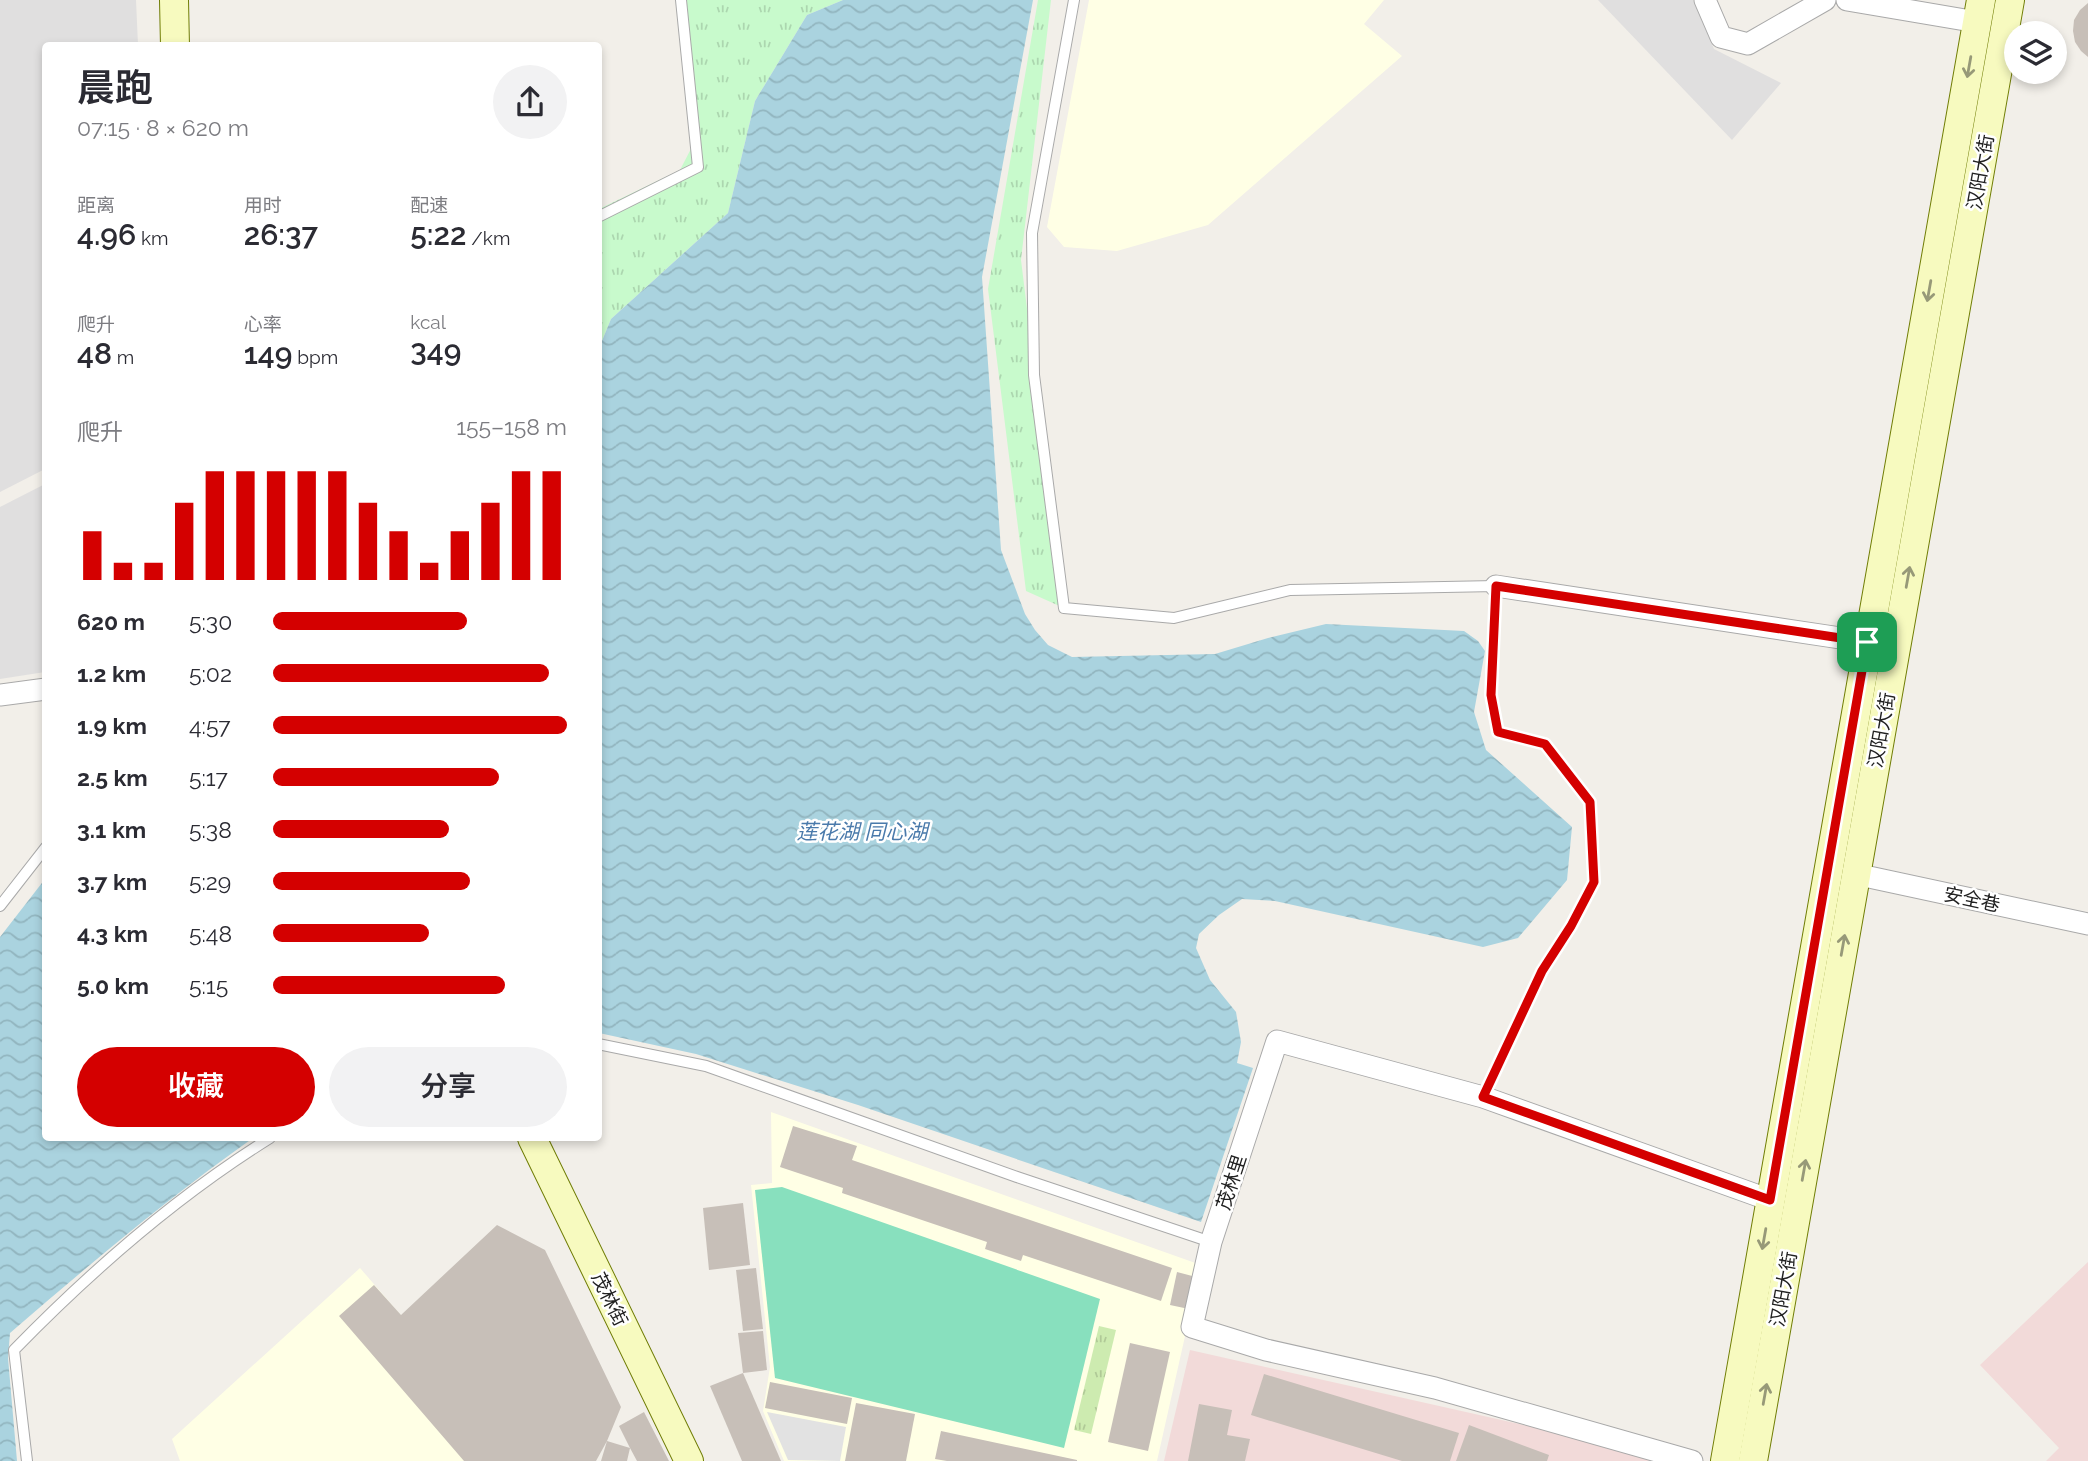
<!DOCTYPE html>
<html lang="zh">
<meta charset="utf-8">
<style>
body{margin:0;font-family:Raleway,"Noto Sans SC",sans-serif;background:#f2f2f3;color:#2b2b33;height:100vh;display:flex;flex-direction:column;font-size:26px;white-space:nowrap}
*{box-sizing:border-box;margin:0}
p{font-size:23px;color:#7c7c81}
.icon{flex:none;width:38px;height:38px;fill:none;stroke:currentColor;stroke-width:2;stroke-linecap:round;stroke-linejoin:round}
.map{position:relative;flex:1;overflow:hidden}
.side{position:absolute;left:42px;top:42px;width:560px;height:1099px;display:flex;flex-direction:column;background:#fff;border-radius:7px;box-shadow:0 4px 10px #0003}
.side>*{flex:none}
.controls{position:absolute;left:2004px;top:21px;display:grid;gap:14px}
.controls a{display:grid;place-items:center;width:63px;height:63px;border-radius:50%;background:#fff;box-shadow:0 4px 10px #0003;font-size:35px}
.pin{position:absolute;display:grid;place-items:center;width:60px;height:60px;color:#fff;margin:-30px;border-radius:14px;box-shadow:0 4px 10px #0006}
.round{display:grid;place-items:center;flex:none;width:74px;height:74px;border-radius:37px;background:#f2f2f3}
.summary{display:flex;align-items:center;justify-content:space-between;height:119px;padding:0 35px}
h1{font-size:38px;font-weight:600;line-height:52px}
.figures{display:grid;grid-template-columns:repeat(3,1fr);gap:10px;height:119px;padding:7px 35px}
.figures div{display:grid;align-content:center}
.figures b{font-size:30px;font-weight:600}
.figures small{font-size:19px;font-weight:400}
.figures p{font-size:19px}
.chart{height:196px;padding:14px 35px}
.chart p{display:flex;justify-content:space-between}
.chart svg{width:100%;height:126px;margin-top:7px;stroke:#d40000;stroke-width:6}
.primary-button{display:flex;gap:14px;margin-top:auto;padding:14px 35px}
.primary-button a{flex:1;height:80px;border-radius:42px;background:#d40000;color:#fff;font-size:28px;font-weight:600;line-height:80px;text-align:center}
.primary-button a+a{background:#f2f2f3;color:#2b2b33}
ul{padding:0 35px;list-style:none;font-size:23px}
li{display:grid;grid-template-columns:112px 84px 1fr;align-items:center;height:52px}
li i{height:18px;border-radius:9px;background:#d40000}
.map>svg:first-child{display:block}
.residential{fill:#e0dfdf}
.commercial{fill:#f2dad9}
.education{fill:#ffffe5}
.grass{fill:url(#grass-tufts)}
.park{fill:url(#park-tufts)}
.pitch{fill:#88e0be}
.parking{fill:#e2e2e2}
.water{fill:url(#water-waves)}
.building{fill:#c7bfb8}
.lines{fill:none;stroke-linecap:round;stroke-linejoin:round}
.lane-casing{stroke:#a9a9a9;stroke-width:12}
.street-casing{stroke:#a9a9a9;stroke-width:23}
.secondary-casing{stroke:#707d05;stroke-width:30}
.lane{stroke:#fff;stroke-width:10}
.street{stroke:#fff;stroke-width:21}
.secondary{stroke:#f7fabf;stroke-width:28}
.oneway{stroke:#979978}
.route-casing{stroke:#fff;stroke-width:14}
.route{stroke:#d40000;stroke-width:9}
.labels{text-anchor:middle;stroke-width:5;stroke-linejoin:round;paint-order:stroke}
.street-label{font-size:19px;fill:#222;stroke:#fff}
.water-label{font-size:21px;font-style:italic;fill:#4a7aab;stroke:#fff}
</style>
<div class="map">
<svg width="2088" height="1461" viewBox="0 0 2088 1461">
<defs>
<pattern id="grass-tufts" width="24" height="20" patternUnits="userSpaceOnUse" patternTransform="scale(1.75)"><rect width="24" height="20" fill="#cdebb0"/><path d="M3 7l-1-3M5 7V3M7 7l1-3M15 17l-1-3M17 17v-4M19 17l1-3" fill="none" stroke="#b0c997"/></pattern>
<pattern id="park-tufts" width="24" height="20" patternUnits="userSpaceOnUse" patternTransform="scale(1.75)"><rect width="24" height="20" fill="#c8facc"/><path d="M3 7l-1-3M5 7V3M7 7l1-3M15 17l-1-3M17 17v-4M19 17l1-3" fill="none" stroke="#acd6af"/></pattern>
<pattern id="water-waves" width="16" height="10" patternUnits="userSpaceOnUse" patternTransform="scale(1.75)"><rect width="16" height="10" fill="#aad3df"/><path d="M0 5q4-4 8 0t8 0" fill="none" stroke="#92b5bf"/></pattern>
</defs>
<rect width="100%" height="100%" fill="#f2efe9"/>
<g class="residential">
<path d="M0 0H136L138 45 46 46 45 469 0 492Z"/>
<path d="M1598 0H1693L1714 49 1781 83 1732 140Z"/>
<path d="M45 484V672L0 679V507Z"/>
</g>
<g class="commercial">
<path d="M2088 1262V1461H2046L2059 1448 1980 1365Z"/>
<path d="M1190 1350 1684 1461H1164Z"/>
</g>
<g class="education">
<path d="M1089 0H1384L1364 24 1402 56 1208 225 1117 251 1064 247 1047 227Z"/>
<path d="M771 1112 1201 1265 1157 1461H784L763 1411 770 1367 751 1185 772 1183Z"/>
<path d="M360 1268 527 1461H180L172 1439Z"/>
</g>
<path class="grass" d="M1099 1326 1116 1330 1091 1434 1074 1430Z"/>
<g class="park">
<path d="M678 0H843L807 15 755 101 728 213 611 319 599 348V209L680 170 695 141Z"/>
<path d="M1038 0H1051L1021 260 1064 608 1026 591 988 289Z"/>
</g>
<path class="pitch" d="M782 1187 1100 1299 1064 1448 775 1378 755 1190Z"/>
<path class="parking" d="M767 1412 846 1427 840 1461 788 1460Z"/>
<g class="water">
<path d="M843 0H1033L982 277 1001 550 1025 614 1035 630 1048 645 1072 657 1215 654 1268 638 1326 624 1464 631 1478 641 1485 651 1474 712 1486 750 1572 827 1567 880 1518 938 1483 947 1275 901 1242 899 1219 915 1199 934 1196 948 1210 980 1236 1012 1241 1042 1237 1063 1253 1068 1201 1222 858 1105 696 1054 599 1033V348L611 319 728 213 755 101 807 15Z"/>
<path d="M45 879 46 1138H253C168 1198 89 1265 10 1333L8 1358 17 1461H0V937Z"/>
</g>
<g class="building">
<path d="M2088 3V57L2081 51 2075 42 2073 31 2074 20 2080 10Z"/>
<path d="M793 1126 857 1146 852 1160 1172 1268 1161 1301 1023 1255 1021 1261 985 1249 987 1242 842 1193 843 1188 780 1167Z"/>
<path d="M743 1203 750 1265 709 1270 703 1208Z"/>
<path d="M497 1225 545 1250 621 1407 607 1441 630 1448 619 1426 644 1412 669 1461H637L630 1448 627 1461H601L607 1441 596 1461H464L339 1316 374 1285 401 1315Z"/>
<path d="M756 1268 763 1329 743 1331 736 1270Z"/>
<path d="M1177 1272 1196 1277 1189 1309 1170 1305Z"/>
<path d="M763 1331 767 1370 743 1373 738 1333Z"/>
<path d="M1130 1343 1170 1352 1148 1451 1108 1442Z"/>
<path d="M743 1373 781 1461H742L710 1386Z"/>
<path d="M1264 1374 1459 1433 1450 1461H1402L1251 1415Z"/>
<path d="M770 1382 852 1398 847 1424 765 1408Z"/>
<path d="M856 1403 915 1414 906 1461H845Z"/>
<path d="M1199 1404 1232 1410 1227 1435 1250 1439 1245 1461H1188Z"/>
<path d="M1469 1425 1549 1455 1547 1461H1456Z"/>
<path d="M941 1431 1077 1460V1461H947L935 1459Z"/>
</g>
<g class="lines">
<defs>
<g id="lane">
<path d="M1074 0 1032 233 1034 375 1064 608 1174 618 1290 590 1496 586 1491 695 1498 732 1545 744 1590 802 1594 882 1571 926 1542 970 1483 1097"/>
<path d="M598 217 698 167 681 0"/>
<path d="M0 906 46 847"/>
<path d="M598 1044 706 1066 1017 1177 1211 1242"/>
<path d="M27 1461 14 1350C91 1271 177 1196 270 1138"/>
</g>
<g id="street">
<path d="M1705 0 1721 37 1748 44 1825 0"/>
<path d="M1847 0 1977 22"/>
<path d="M1496 586 1867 642"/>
<path d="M0 695 46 689"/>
<path d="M1855 874 2088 924"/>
<path d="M1692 1461 1435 1388 1266 1350 1192 1327 1211 1242 1277 1041 1483 1097 1770 1200"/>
</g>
<g id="secondary">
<path d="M174 0 175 46"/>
<path d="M532 1138 689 1461"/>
<path d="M1725 1461 1981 0"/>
<path d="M1753 1461 2010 0"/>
</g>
</defs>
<use href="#lane" class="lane-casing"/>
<use href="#street" class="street-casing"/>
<use href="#secondary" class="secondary-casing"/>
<use href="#lane" class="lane"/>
<use href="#street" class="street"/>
<use href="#secondary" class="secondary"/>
</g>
<defs><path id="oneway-shaft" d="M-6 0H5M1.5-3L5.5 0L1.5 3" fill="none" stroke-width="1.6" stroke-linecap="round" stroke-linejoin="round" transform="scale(1.75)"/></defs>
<g class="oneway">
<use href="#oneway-shaft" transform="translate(1969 67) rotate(100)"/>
<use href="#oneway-shaft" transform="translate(1929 291) rotate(100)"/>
<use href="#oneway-shaft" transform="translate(1908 577) rotate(-80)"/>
<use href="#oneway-shaft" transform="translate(1843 945) rotate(-80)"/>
<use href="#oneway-shaft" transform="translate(1804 1170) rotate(-80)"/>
<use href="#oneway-shaft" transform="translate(1764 1239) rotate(100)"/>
<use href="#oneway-shaft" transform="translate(1765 1394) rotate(-80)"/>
</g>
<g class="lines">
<defs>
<path id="route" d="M1496 586 1867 642 1770 1200 1483 1097 1542 971 1571 926 1594 882 1590 802 1545 744 1498 732 1491 695Z"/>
</defs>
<use href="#route" class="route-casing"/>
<use href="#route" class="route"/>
</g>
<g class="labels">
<g class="street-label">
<text transform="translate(1980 172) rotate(-80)" y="7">汉阳大街</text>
<text transform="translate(1881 730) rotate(-80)" y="7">汉阳大街</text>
<text transform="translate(1972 899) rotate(12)" y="7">安全巷</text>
<text transform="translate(1231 1182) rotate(-72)" y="7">茂林里</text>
<text transform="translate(1783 1289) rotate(-80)" y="7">汉阳大街</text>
<text transform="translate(610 1299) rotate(64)" y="7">茂林街</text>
</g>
<g class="water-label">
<text x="862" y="839">莲花湖 同心湖</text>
</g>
</g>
</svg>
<div class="controls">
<a><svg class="icon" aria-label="layers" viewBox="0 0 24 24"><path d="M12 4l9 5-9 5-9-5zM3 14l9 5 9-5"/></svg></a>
</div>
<div class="pin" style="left:1867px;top:642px;background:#1e9e55"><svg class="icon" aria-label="arrive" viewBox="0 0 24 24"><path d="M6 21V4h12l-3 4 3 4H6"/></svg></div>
<section class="side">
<div class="summary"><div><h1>晨跑</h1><p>07:15 · 8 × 620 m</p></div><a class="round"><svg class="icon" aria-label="share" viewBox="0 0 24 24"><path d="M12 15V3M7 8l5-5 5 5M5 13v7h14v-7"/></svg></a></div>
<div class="figures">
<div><p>距离</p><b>4.96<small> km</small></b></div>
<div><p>用时</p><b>26:37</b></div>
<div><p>配速</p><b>5:22<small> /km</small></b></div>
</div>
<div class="figures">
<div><p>爬升</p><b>48<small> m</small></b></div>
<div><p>心率</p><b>149<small> bpm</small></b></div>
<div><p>kcal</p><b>349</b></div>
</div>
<div class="chart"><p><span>爬升</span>155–158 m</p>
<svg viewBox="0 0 160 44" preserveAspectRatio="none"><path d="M5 44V27M15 44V38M25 44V38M35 44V17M45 44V6M55 44V6M65 44V6M75 44V6M85 44V6M95 44V17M105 44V27M115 44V38M125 44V27M135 44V17M145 44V6M155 44V6"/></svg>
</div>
<ul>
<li><b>620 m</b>5:30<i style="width:66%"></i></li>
<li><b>1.2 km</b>5:02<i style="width:94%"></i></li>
<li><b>1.9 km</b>4:57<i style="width:100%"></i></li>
<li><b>2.5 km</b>5:17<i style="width:77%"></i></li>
<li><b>3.1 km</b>5:38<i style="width:60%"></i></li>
<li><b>3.7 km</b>5:29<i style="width:67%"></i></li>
<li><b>4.3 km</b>5:48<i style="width:53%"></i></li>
<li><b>5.0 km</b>5:15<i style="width:79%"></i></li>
</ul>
<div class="primary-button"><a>收藏</a><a>分享</a></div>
</section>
</div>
